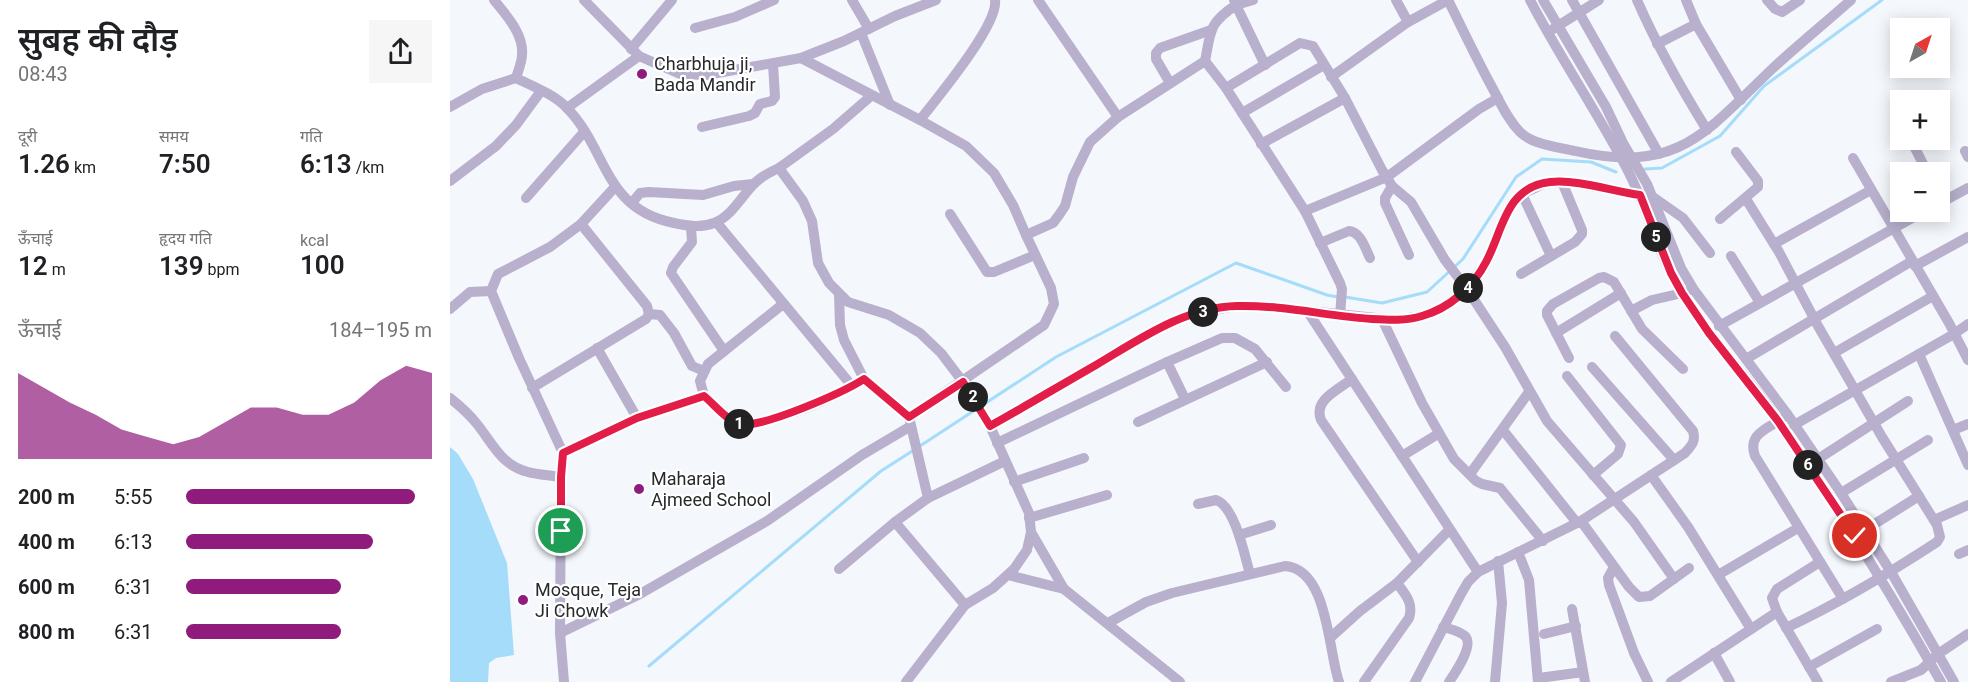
<!DOCTYPE html>
<html lang="hi">
<meta charset="utf-8">
<style>
body{margin:0;font-family:Roboto,"Noto Sans Devanagari",sans-serif;background:#f6f6f6;color:#202124;height:100vh;display:flex;flex-direction:column;font-size:22px;white-space:nowrap}
*{box-sizing:border-box;margin:0}
p{font-size:20px;color:#757577}
.icon{flex:none;width:33px;height:33px;fill:none;stroke:currentColor;stroke-width:2;stroke-linecap:round;stroke-linejoin:round}
.map{position:relative;flex:1;overflow:hidden}
.details{display:flex;flex-direction:column;background:#fff;width:450px}
.details>*{flex:none}
.needle{width:39px;rotate:39deg}
.tools{position:absolute;left:1440px;top:18px;display:grid;gap:12px}
.tools a{display:grid;place-items:center;width:60px;height:60px;border-radius:0px;background:#fff;box-shadow:0 3px 15px #0003;font-size:30px}
.pin{position:absolute;display:grid;place-items:center;width:51px;height:51px;color:#fff;margin:-26px;border:3px solid #fff;border-radius:50%;box-shadow:0 2px 6px #0007}
.km{position:absolute;width:30px;height:30px;margin:-15px;border-radius:50%;background:#222;color:#fff;font-size:16px;line-height:30px;text-align:center}
.round{display:grid;place-items:center;flex:none;width:63px;height:63px;border-radius:0px;background:#f6f6f6}
.summary{display:flex;align-items:center;justify-content:space-between;height:102px;padding:0 18px}
h1{font-size:33px;font-weight:600;line-height:45px}
.stats{display:grid;grid-template-columns:repeat(3,1fr);gap:9px;height:102px;padding:6px 18px}
.stats div{display:grid;align-content:center}
.stats b{font-size:26px;font-weight:600}
.stats small{font-size:16px;font-weight:400}
.stats p{font-size:16px}
.chart{height:168px;padding:12px 18px}
.chart p{display:flex;justify-content:space-between}
.chart svg{width:100%;height:108px;margin-top:6px;fill:#8f1c7c;opacity:.7}
ul{padding:0 18px;list-style:none;font-size:20px}
li{display:grid;grid-template-columns:96px 72px 1fr;align-items:center;height:45px}
li i{height:15px;border-radius:8px;background:#8f1c7c}
main{display:flex;flex:1;min-height:0}
.map>svg:first-child{display:block}
.water{fill:#a4dcf9}
.lines{fill:none;stroke-linecap:round;stroke-linejoin:round}
.stream{stroke:#a4dcf9;stroke-width:3}
.street{stroke:#b8b0cc;stroke-width:10}
.route-casing{stroke:#fff;stroke-width:12}
.route{stroke:#e11d48;stroke-width:8}
.poi-dot{fill:#8f1c7c;stroke:#fff;stroke-width:2}
.labels{text-anchor:middle;stroke-width:4.5;stroke-linejoin:round;paint-order:stroke}
.poi-label{font-size:18px;fill:#28292b;stroke:#fff;text-anchor:start}
</style>
<main>
<section class="details">
<div class="summary"><div><h1>सुबह की दौड़</h1><p>08:43</p></div><a class="round"><svg class="icon" aria-label="share" viewBox="0 0 24 24"><path d="M12 15V3M7 8l5-5 5 5M5 13v7h14v-7"/></svg></a></div>
<div class="stats">
<div><p>दूरी</p><b>1.26<small> km</small></b></div>
<div><p>समय</p><b>7:50</b></div>
<div><p>गति</p><b>6:13<small> /km</small></b></div>
</div>
<div class="stats">
<div><p>ऊँचाई</p><b>12<small> m</small></b></div>
<div><p>हृदय गति</p><b>139<small> bpm</small></b></div>
<div><p>kcal</p><b>100</b></div>
</div>
<div class="chart"><p><span>ऊँचाई</span>184–195 m</p>
<svg viewBox="0 0 160 44" preserveAspectRatio="none"><path d="M0 44V9L10 15L20 21L30 26L40 32L50 35L60 38L70 35L80 29L90 23L100 23L110 26L120 26L130 21L140 12L150 6L160 9V44z"/></svg>
</div>
<ul>
<li><b>200 m</b>5:55<i style="width:93%"></i></li>
<li><b>400 m</b>6:13<i style="width:76%"></i></li>
<li><b>600 m</b>6:31<i style="width:63%"></i></li>
<li><b>800 m</b>6:31<i style="width:63%"></i></li>
</ul>
</section>
<div class="map">
<svg width="1518" height="682" viewBox="0 0 1518 682">
<rect width="100%" height="100%" fill="#f4f7fc"/>
<path class="water" d="M0 447 8 454 23 479 57 563 64 655 46 658 39 663 38 682H0Z"/>
<g class="lines">
<g class="stream">
<path d="M1195 169 1212 168 1270 136 1314 86 1432 0"/>
<path d="M895 297 932 303 977 292 1013 259 1066 177 1092 159 1141 162 1166 172"/>
<path d="M470 446 606 357 786 263 877 295 888 297"/>
<path d="M199 666 431 471 464 450"/>
</g>
<g class="street">
<path d="M44 0C56 15 74 34 72 55 72 62 68 71 66 78"/>
<path d="M134 0 189 56 230 74 256 75 351 58 394 41 445 16 486 0"/>
<path d="M402 0 419 29"/>
<path d="M588 0 668 117 755 61 776 88 850 43 863 46 895 98 932 170 942 186 961 202 995 260 1017 289 1055 347 1097 421 1184 522 1224 579"/>
<path d="M803 0 786 5 815 65"/>
<path d="M946 0 958 22"/>
<path d="M998 0C1013 30 1027 60 1043 89 1051 104 1058 120 1070 132 1083 145 1108 147 1125 151 1228 174 1254 134 1322 69 1348 45 1375 23 1401 0"/>
<path d="M1080 0C1110 58 1147 111 1177 169 1198 209 1208 255 1232 294 1260 339 1298 377 1328 420 1386 505 1440 592 1491 682"/>
<path d="M1093 0 1156 107 1173 143 1197 184 1231 268 1244 290 1338 415 1391 493 1441 572 1504 682"/>
<path d="M1122 0 1209 154"/>
<path d="M1187 0C1207 46 1231 88 1257 130"/>
<path d="M1236 0 1246 24 1291 100"/>
<path d="M1317 0 1325 9 1332 12 1350 0"/>
<path d="M245 28 285 17 324 0"/>
<path d="M1103 29 1149 0"/>
<path d="M411 33 440 105"/>
<path d="M1207 44 1246 24"/>
<path d="M181 49 222 0"/>
<path d="M351 58 470 120 516 146 544 173 563 205 576 235"/>
<path d="M755 61C761 30 759 23 786 5L784 0"/>
<path d="M881 77 958 22 998 0"/>
<path d="M720 83 706 59V53L710 48 761 30"/>
<path d="M776 88 855 211 890 283 892 289 890 316"/>
<path d="M0 107 32 89 66 78C82 86 104 94 117 108 158 150 153 209 224 223 238 226 251 228 264 223 281 217 291 197 303 185 310 177 320 172 329 168L353 201 362 221 368 263 379 283 398 302 439 315 470 333 491 353 513 382 540 426 579 513 581 532 577 550 564 569 543 588 515 605 456 682"/>
<path d="M117 108 189 56"/>
<path d="M792 113 874 65"/>
<path d="M470 120C487 98 549 24 545 0"/>
<path d="M252 127 299 116 305 113 310 104 322 101 325 97 323 64"/>
<path d="M1461 140 1477 172"/>
<path d="M811 144 895 98"/>
<path d="M1515 151 1518 157"/>
<path d="M1403 158 1499 323 1518 360"/>
<path d="M329 168 383 129 421 96"/>
<path d="M0 181 46 146 66 125 91 91"/>
<path d="M942 186 935 198V203L959 255"/>
<path d="M1072 194 1101 256"/>
<path d="M76 198 134 132"/>
<path d="M1296 199 1329 252 1368 326 1432 437 1487 525 1490 537 1487 542C1438 574 1389 603 1336 628"/>
<path d="M182 203 190 193 199 192 253 195 284 186 303 184"/>
<path d="M1490 203 1518 188"/>
<path d="M855 211 937 177 1029 109 1048 98"/>
<path d="M500 214 537 272H544L585 255"/>
<path d="M1270 219 1308 187V181L1286 152"/>
<path d="M267 223 402 386"/>
<path d="M241 227 242 242 223 267 221 273 274 351"/>
<path d="M870 243 899 231C911 232 915 248 920 258"/>
<path d="M1324 244 1421 190"/>
<path d="M1281 256 1309 301"/>
<path d="M1465 266 1518 237"/>
<path d="M1071 274 1125 242 1132 234V230L1112 182"/>
<path d="M0 309 20 292 41 291"/>
<path d="M1181 311 1202 300 1237 292"/>
<path d="M858 312 1028 572"/>
<path d="M199 314 210 315 224 333 242 366 254 371"/>
<path d="M932 319 972 403 1004 459 1026 481 1032 484 1050 488 1093 541"/>
<path d="M1269 326 1473 212"/>
<path d="M1106 333 1171 293"/>
<path d="M147 348 187 418"/>
<path d="M1384 353 1483 296"/>
<path d="M1469 354 1518 465"/>
<path d="M1119 358 1097 315V311L1103 304 1149 278 1154 277 1164 282 1192 329 1233 369"/>
<path d="M1296 359 1462 261"/>
<path d="M717 362 735 399"/>
<path d="M1142 367 1224 460"/>
<path d="M1117 376 1171 445 1168 454 1143 475"/>
<path d="M414 379 459 417 478 498 445 522 515 605"/>
<path d="M902 379C888 390 863 400 871 420L968 562"/>
<path d="M82 388 196 319 199 314 197 306 131 224"/>
<path d="M254 396 250 381 258 364 333 304"/>
<path d="M0 398C10 406 19 414 27 424 43 444 51 465 78 472 88 475 100 475 111 477"/>
<path d="M459 417 594 325 604 304 601 288 576 235 603 223 609 215 615 206 623 177 640 142 668 117"/>
<path d="M1333 418C1317 429 1297 434 1305 456L1393 599"/>
<path d="M688 422 817 362"/>
<path d="M1344 425 1504 334 1518 324"/>
<path d="M540 426 708 329 738 315 785 306 822 307 945 320 972 316 995 306 1017 289 1037 260 1062 203 1072 194 1098 182 1125 183 1203 197 1233 218 1260 253"/>
<path d="M1053 430 1127 523"/>
<path d="M1503 430 1518 424"/>
<path d="M547 443 717 362 772 338H785L805 349 836 387"/>
<path d="M113 453 187 418 254 396 284 422 293 425C334 419 379 401 414 379L394 340 390 325 389 294"/>
<path d="M952 456 988 434"/>
<path d="M1368 459 1458 401"/>
<path d="M1020 474 1079 392"/>
<path d="M1201 475 1238 527 1301 629"/>
<path d="M564 482 634 458"/>
<path d="M1391 493 1478 440"/>
<path d="M478 498 555 461"/>
<path d="M748 504 766 500C785 506 795 557 800 574"/>
<path d="M579 518 657 495"/>
<path d="M1484 520 1518 505"/>
<path d="M1131 521 1179 587 1189 597 1200 596 1239 568"/>
<path d="M1415 530 1469 496"/>
<path d="M581 532 614 589 730 682"/>
<path d="M789 535 821 525"/>
<path d="M1068 552 1079 580 1088 682"/>
<path d="M1509 554 1518 550"/>
<path d="M1164 567 1158 578 1159 585 1184 653 1198 682"/>
<path d="M389 569 445 522"/>
<path d="M558 575 614 589"/>
<path d="M1268 575 1348 528"/>
<path d="M1122 609 1135 682"/>
<path d="M658 623 696 602 722 593 835 566C878 569 878 650 889 682"/>
<path d="M993 627C1000 629 1011 631 1016 637 1023 647 1005 673 999 682"/>
<path d="M110 633 190 594 317 521 412 455 461 426"/>
<path d="M1094 634 1126 626"/>
<path d="M880 638 910 611 947 583 999 530"/>
<path d="M1264 653 1280 682"/>
<path d="M1359 667 1427 629"/>
<path d="M1089 678 1133 672"/>
<path d="M114 682 110 633 111 477 113 453 69 358 41 291 48 274 100 247 131 224 165 187"/>
<path d="M914 682 959 618C964 603 955 594 947 583"/>
<path d="M965 682 1011 594 1018 582 1028 572 1131 521 1235 453C1242 445 1246 441 1243 431L1165 336"/>
<path d="M1045 682 1052 603 1048 561"/>
<path d="M1221 682 1327 612"/>
<path d="M1368 682 1327 612 1322 598 1327 589 1370 562"/>
<path d="M1441 682 1471 670 1488 654 1518 634"/>
</g>
</g>
<g class="lines">
<defs>
<path id="route" d="M111 531V477L113 453 187 418 254 396C264 404 278 422 291 424 313 428 394 392 414 379L459 417 513 382 540 426C576 406 611 385 646 365 690 339 735 307 787 306 833 305 877 316 922 319 939 320 956 321 972 316 1000 308 1023 287 1036 262 1053 231 1055 187 1100 182 1127 179 1162 191 1190 195L1221 273 1232 293 1259 333 1328 421 1405 536"/>
</defs>
<use href="#route" class="route-casing"/>
<use href="#route" class="route"/>
</g>
<g class="poi-dot">
<circle cx="192" cy="74" r="6"/>
<circle cx="189" cy="489" r="6"/>
<circle cx="73" cy="600" r="6"/>
</g>
<g class="labels">
<g class="poi-label">
<text x="204" y="70">Charbhuja ji,<tspan x="204" dy="21">Bada Mandir</tspan></text>
<text x="201" y="485">Maharaja<tspan x="201" dy="21">Ajmeed School</tspan></text>
<text x="85" y="596">Mosque, Teja<tspan x="85" dy="21">Ji Chowk</tspan></text>
</g>
</g>
</svg>
<div class="tools">
<a><svg class="needle" viewBox="-14 -14 28 28"><path d="M0-13l5 13h-10z" fill="#e53935"/><path d="M0 13l5-13h-10z" fill="#757577"/></svg></a>
<a>+</a>
<a>−</a>
</div>
<div class="pin" style="left:111px;top:531px;background:#1e9e55"><svg class="icon" aria-label="arrive" viewBox="0 0 24 24"><path d="M6 21V4h12l-3 4 3 4H6"/></svg></div>
<div class="pin" style="left:1405px;top:536px;background:#d93025"><svg class="icon" aria-label="check" viewBox="0 0 24 24"><path d="M5 12l5 5 9-10"/></svg></div>
<b class="km" style="left:289px;top:424px">1</b>
<b class="km" style="left:523px;top:397px">2</b>
<b class="km" style="left:753px;top:312px">3</b>
<b class="km" style="left:1018px;top:288px">4</b>
<b class="km" style="left:1206px;top:237px">5</b>
<b class="km" style="left:1358px;top:465px">6</b>
</div>
</main>
